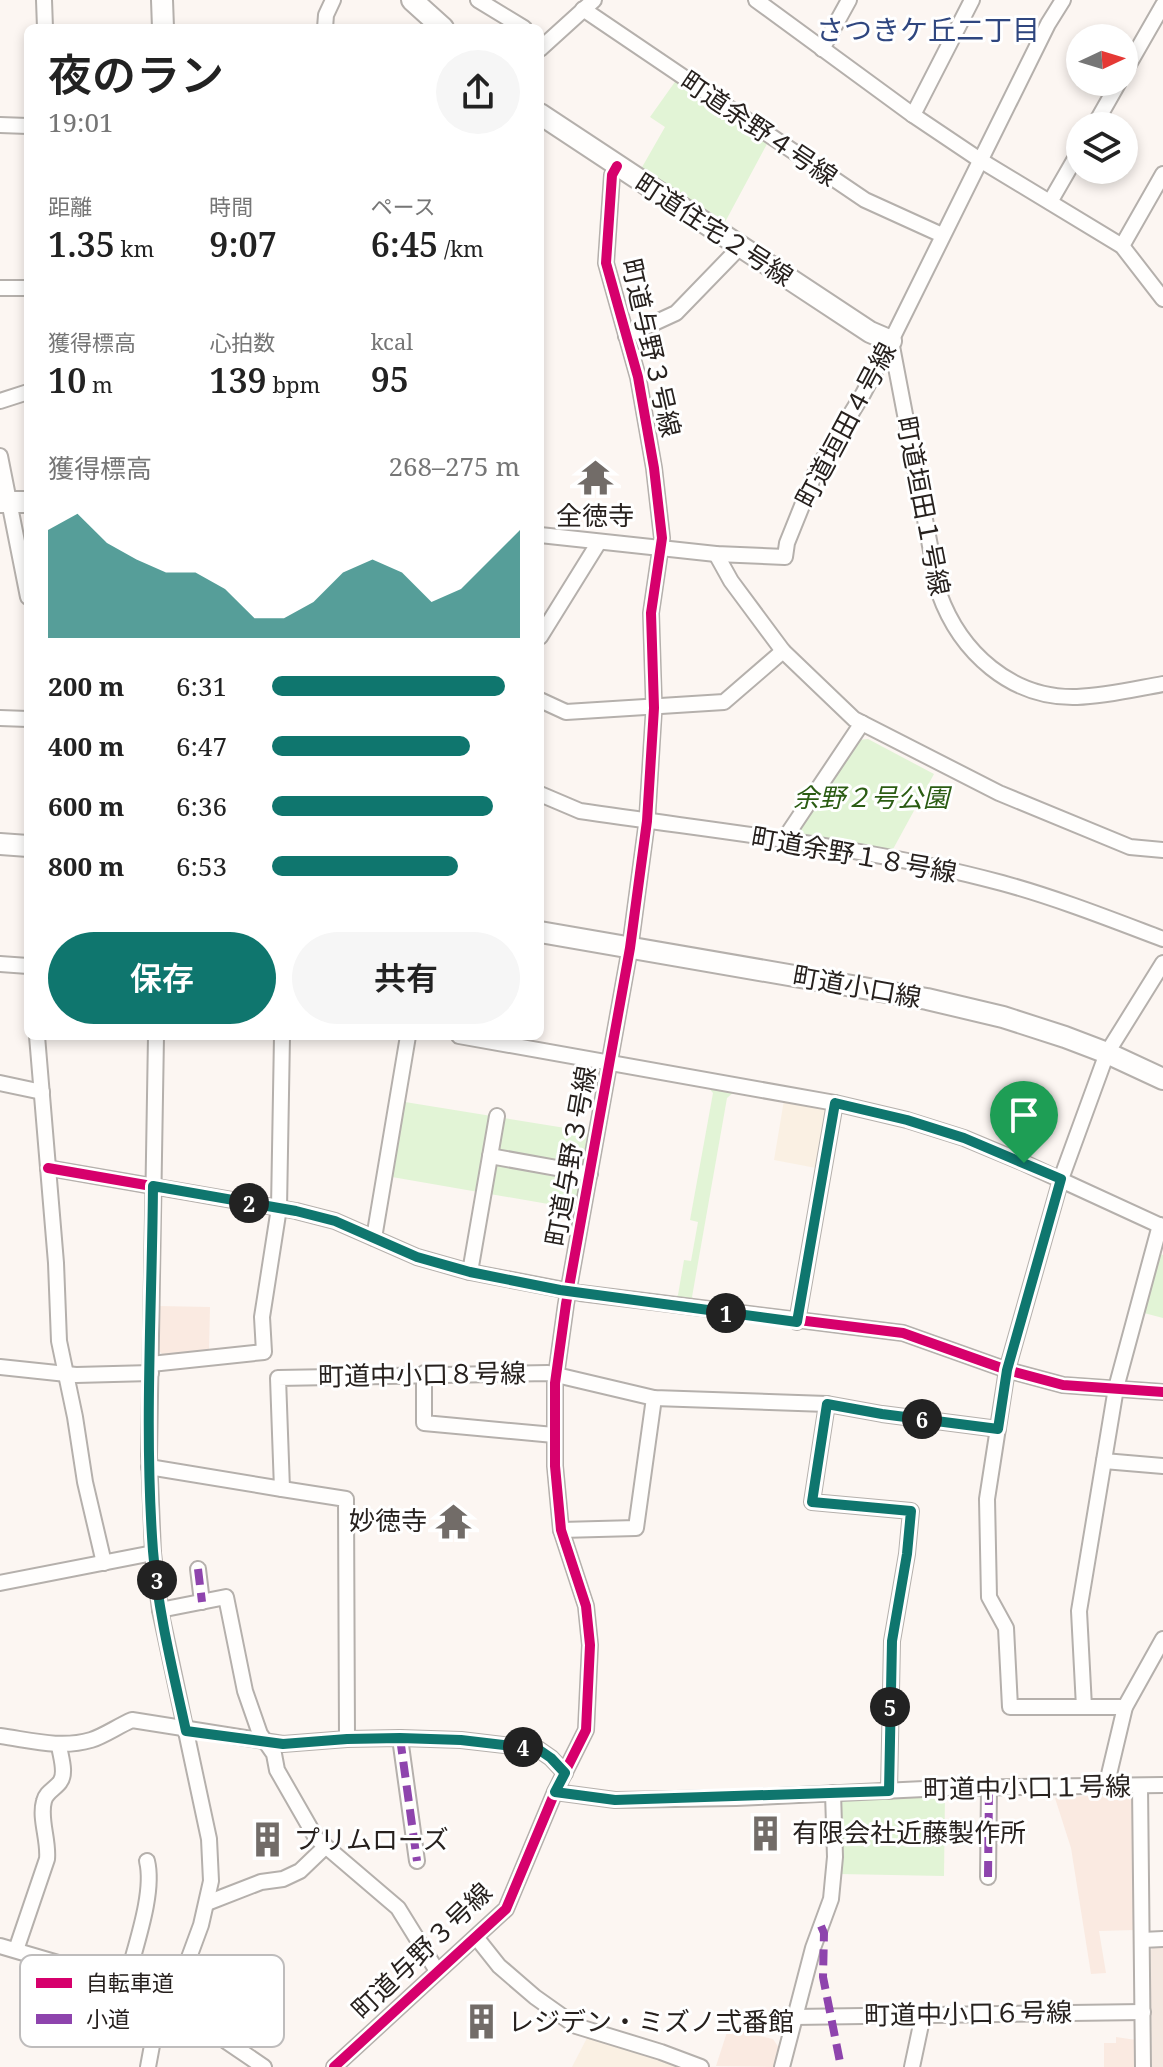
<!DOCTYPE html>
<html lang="ja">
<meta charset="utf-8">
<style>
body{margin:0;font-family:"Noto Serif","Noto Sans JP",serif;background:#f6f6f6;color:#222;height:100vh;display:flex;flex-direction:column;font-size:30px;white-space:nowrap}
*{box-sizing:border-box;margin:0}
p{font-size:26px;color:#767676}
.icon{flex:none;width:44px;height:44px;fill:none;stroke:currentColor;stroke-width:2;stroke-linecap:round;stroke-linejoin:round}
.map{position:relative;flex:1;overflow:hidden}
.drawer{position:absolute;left:24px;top:24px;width:520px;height:1016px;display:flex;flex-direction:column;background:#fff;border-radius:12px;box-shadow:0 4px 12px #0003}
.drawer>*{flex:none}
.needle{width:52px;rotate:86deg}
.controls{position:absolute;left:1066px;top:24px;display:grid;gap:16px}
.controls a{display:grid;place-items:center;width:72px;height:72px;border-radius:50%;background:#fff;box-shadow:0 4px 12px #0003;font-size:40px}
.pin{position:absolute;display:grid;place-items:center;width:68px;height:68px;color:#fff;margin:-82px -34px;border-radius:50% 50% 50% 0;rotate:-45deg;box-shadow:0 0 8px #0007}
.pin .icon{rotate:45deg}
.km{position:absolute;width:40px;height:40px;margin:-20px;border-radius:50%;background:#222;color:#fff;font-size:22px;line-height:40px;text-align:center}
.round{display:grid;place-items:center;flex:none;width:84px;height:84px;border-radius:42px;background:#f6f6f6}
.summary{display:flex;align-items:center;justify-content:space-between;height:136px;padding:0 24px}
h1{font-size:44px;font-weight:600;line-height:60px}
.stats{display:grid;grid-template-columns:repeat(3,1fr);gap:12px;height:136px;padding:8px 24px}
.stats div{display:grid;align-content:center}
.stats b{font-size:34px;font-weight:600}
.stats small{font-size:22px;font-weight:400}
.stats p{font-size:22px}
.chart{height:224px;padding:16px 24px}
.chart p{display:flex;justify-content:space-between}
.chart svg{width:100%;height:144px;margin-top:8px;fill:#0f766e;opacity:.7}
.cta{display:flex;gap:16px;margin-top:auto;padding:16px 24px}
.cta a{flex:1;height:92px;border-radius:48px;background:#0f766e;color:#fff;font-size:32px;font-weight:600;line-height:92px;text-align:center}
.cta a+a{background:#f6f6f6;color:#222}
ul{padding:0 24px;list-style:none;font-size:26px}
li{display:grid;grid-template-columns:128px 96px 1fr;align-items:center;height:60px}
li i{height:20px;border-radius:10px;background:#0f766e}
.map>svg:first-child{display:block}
.commercial{fill:#faeae1}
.industrial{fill:#faf0e3}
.built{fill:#f4e8e0}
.green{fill:#e2f4d6}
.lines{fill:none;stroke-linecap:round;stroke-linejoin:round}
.street-casing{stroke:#b5b0ac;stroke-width:18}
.secondary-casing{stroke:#b5b0ac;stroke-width:24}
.street{stroke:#fffefd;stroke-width:14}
.secondary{stroke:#fffefd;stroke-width:20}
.quiet{stroke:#8e44ad;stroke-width:8;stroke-dasharray:16 8;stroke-linecap:butt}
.cycleway-casing{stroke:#fff;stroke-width:15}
.cycleway{stroke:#d6006c;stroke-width:10}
.route-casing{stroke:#fff;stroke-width:16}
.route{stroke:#0f766e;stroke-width:10}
.labels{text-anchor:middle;stroke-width:6;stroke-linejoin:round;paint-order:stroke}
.street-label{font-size:26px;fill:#27211e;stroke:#fff}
.poi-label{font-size:26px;fill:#27211e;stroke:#fff;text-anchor:start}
.park-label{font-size:26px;font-style:italic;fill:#2b5c13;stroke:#fff}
.neighbourhood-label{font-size:28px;fill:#2f467f;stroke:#fff}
.key{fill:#fff;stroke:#bebcbc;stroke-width:2}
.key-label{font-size:22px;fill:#27211e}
</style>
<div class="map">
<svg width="1163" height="2067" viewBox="0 0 1163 2067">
<rect width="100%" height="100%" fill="#fcf6f2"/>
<g class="commercial">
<path d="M158 1306 210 1307 209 1350 163 1355 158 1350Z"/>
<path d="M1134 1793 1133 1875 1135 1930 1099 1931 1106 1973 1091 1974 1071 1848 1055 1798Z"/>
<path d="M728 2029 773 2039 779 2048 774 2067 716 2066Z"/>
<path d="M1116 2037 1136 2040 1137 2067H1104V2043H1116Z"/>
</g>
<g class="industrial">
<path d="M784 1100 822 1106 826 1112 816 1168 774 1160Z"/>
<path d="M588 2036 656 2056 684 2067H572Z"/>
</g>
<path class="built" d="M1155 1945H1163V2067H1152L1150 1951Z"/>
<g class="green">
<path d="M677 79 768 142 724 224 641 169 665 127 650 117Z"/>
<path d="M868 739 934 774 892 851 801 837 798 830 858 740Z"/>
<path d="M708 1087 735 1091 727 1098 692 1297 697 1303 672 1300 678 1295 684 1260 691 1261 698 1222 690 1220 713 1093Z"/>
<path d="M405 1102 590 1132 577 1209 392 1177Z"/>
<path d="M1160 1254 1163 1255V1318L1144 1313Z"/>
<path d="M945 1794 944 1876 839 1874 836 1799Z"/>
</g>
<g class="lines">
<defs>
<g id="street">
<path d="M44 0 45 28"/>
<path d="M478 0 524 28"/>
<path d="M756 0 913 115 980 160 1122 246 1163 299"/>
<path d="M583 9 865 200 942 235"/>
<path d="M325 28 326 15 333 0"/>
<path d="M540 49 594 0"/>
<path d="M822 49 849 0"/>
<path d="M1124 73 1163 5"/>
<path d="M913 115 972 0"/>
<path d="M0 125 28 126"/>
<path d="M1094 126 1119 82"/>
<path d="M1050 202 1080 150"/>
<path d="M1122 246 1163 174"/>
<path d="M0 288H28"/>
<path d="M626 336 676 313 740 247"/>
<path d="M891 341 939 593C960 652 1011 699 1077 697 1106 696 1135 689 1163 684"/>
<path d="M0 401 28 392"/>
<path d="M0 456 28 597"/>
<path d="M540 535 716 554 785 557 787 543 816 471 863 394 891 341 1048 24 1063 0"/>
<path d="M716 554 731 581 783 651 854 719 999 793 1130 847 1163 850"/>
<path d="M540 637 599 542"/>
<path d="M540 700 566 712 724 702 783 651"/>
<path d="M0 718 28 719"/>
<path d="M540 794 580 811C721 832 865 846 1002 883 1057 898 1110 919 1163 939"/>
<path d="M783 841 862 723"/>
<path d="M0 964 28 966"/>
<path d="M37 1036 56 1263 59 1341 75 1417 85 1482 104 1563"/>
<path d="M459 1036 835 1103 907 1120 964 1138 1024 1163 1163 1227"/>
<path d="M0 1083 42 1092"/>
<path d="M490 1156 590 1174"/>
<path d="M48 1168 296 1211 335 1221 417 1257 470 1272 580 1293 903 1333 1007 1370 1063 1385 1163 1392"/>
<path d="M374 1238 408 1036"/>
<path d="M470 1272 497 1116"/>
<path d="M797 1322 835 1103"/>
<path d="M151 1364 264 1352 262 1317 279 1208 282 1036"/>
<path d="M0 1367 76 1375 151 1373"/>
<path d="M424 1373V1423L554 1435"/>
<path d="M827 1404 812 1502 911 1511 907 1554 892 1641 889 1791"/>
<path d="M1104 1461 1163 1466"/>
<path d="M149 1467 282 1489 278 1378 548 1373 654 1398 827 1404 882 1414 998 1429"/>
<path d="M282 1489 346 1499 347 1739"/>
<path d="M561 1530 636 1528 654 1398"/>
<path d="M198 1569 202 1602"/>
<path d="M0 1583 153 1553"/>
<path d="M160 1610 226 1597 245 1691 260 1734 274 1754 277 1770 316 1838 398 1908 437 1971"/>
<path d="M1084 1707 1079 1611 1116 1388 1160 1225"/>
<path d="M1125 1707H1010L1006 1628 989 1597 987 1499 1007 1370 1061 1179 1107 1053 1163 963"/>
<path d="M0 1736C30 1740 61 1749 91 1740 104 1736 118 1726 132 1720L283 1744 347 1739 400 1738 461 1740 538 1749 551 1758 565 1773"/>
<path d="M400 1738 417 1861"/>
<path d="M1140 1786 1143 2067"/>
<path d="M1106 1787 1125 1707 1163 1639"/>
<path d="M555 1792 615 1800 736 1798 945 1788 1163 1785"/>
<path d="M988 1877 989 1789"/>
<path d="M207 1903 261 1882 283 1879 300 1871 325 1847"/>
<path d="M476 1937 499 1966 535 1997 576 2026 661 2052 701 2067"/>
<path d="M1142 1940 1163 1939"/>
<path d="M0 1946 126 1983 158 1995 264 2067"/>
<path d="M16 1950 47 1859C49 1840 39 1819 44 1801 46 1792 55 1789 60 1782 67 1773 60 1755 59 1745"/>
<path d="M126 1983C134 1949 155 1894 147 1861"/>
<path d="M794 2017 1143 2012"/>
<path d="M148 2067 158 2013 177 1990 201 1925 211 1881 209 1839 160 1610 153 1553 149 1456 156 1036"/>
<path d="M334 2067 506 1909 555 1792 586 1730 590 1645 586 1606 561 1530 555 1466V1383L566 1304 630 948 647 821 654 708 651 613 662 538 654 468 638 377 606 263 612 175 617 166"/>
<path d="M782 2067 813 1948 831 1899 835 1857 833 1793"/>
<path d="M912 2067 923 2015"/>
</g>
<g id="secondary">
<path d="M162 0 163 28"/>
<path d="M412 0 443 28"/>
<path d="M540 114 870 332 891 341"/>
<path d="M0 502H28"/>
<path d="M0 844 28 846"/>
<path d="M540 932 927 999 1003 1017 1065 1037 1107 1053 1163 1079"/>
</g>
</defs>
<use href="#street" class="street-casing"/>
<use href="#secondary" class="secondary-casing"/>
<use href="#street" class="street"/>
<use href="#secondary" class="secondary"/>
<g class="quiet">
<path d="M198 1569 202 1602"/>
<path d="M400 1738 417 1861"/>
<path d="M988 1877 989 1789"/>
<path d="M821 1926 824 1933 823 1977 841 2067"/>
</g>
<defs>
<g id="cycleway">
<path d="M48 1168 296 1211 335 1221 417 1257 470 1272 580 1293 903 1333 1007 1370 1063 1385 1163 1392"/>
<path d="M334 2067 506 1909 555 1792 586 1730 590 1645 586 1606 561 1530 555 1466V1383L566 1304 630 948 647 821 654 708 651 613 662 538 654 468 638 377 606 263 612 175 617 166"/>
</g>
</defs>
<use href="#cycleway" class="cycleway-casing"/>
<use href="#cycleway" class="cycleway"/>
</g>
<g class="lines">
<defs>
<path id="route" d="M835 1103 907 1120 964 1138 1061 1179 1007 1370 998 1429 882 1414 827 1404 812 1502 911 1511 907 1554 892 1641 889 1791 615 1800 555 1792 565 1773 551 1758 538 1749 461 1740 400 1738 347 1739 283 1744 186 1731C173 1671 158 1612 153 1551 144 1430 152 1307 153 1186L296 1211 335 1221 417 1257 470 1272 560 1290 797 1322Z"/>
</defs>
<use href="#route" class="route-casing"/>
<use href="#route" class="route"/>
</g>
<defs>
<symbol id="temple-bare" viewBox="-9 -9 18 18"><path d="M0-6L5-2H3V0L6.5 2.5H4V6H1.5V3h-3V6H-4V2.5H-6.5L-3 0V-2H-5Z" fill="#726c68" stroke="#fff" stroke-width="2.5" paint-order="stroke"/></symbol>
<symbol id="building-bare" viewBox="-9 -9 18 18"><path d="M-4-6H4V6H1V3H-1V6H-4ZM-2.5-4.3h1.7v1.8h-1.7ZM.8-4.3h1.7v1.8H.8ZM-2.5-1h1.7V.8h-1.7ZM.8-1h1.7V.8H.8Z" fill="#726c68" stroke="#fff" stroke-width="2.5" paint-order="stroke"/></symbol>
</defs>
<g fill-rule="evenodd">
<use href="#temple-bare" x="570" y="452" width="51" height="51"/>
<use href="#temple-bare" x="428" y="1496" width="51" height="51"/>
<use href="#building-bare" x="740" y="1808" width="51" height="51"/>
<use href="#building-bare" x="242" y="1814" width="51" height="51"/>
<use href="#building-bare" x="456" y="1996" width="51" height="51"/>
</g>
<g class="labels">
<g class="street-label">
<text transform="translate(759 129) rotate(34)" y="9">町道余野４号線</text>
<text transform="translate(714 230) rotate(33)" y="9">町道住宅２号線</text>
<text transform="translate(651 348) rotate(77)" y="9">町道与野３号線</text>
<text transform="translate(846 425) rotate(-62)" y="9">町道垣田４号線</text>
<text transform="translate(923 506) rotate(79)" y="9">町道垣田１号線</text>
<text transform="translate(854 855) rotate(10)" y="9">町道余野１８号線</text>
<text transform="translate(857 987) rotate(10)" y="9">町道小口線</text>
<text transform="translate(571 1156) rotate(-80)" y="9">町道与野３号線</text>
<text transform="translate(422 1375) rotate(-1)" y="9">町道中小口８号線</text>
<text transform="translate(1027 1788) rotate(-1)" y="9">町道中小口１号線</text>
<text transform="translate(422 1951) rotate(-44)" y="9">町道与野３号線</text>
<text transform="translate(968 2014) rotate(-1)" y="9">町道中小口６号線</text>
</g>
<g class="poi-label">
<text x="595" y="525" text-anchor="middle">全徳寺</text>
<text x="427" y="1530" text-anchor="end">妙徳寺</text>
<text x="792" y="1842">有限会社近藤製作所</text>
<text x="294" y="1849">プリムローズ</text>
<text x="508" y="2031">レジデン・ミズノ弍番館</text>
</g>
<g class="park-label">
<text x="871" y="807">余野２号公園</text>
</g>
<g class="neighbourhood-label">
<text x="928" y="40">さつきケ丘二丁目</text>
</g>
</g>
<rect x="20" y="1955" width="264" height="92" rx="12" class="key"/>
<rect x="36" y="1978" width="36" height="10" fill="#d6006c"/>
<rect x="36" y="2014" width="36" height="10" fill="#8e44ad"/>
<g class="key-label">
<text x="86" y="1991">自転車道</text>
<text x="86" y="2027">小道</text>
</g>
</svg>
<div class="controls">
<a><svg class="needle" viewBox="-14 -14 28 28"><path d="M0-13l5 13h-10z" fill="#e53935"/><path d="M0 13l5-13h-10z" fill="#767676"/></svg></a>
<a><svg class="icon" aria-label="layers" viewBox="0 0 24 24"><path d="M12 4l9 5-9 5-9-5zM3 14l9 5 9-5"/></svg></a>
</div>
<div class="pin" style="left:1024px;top:1163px;background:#1e9e55"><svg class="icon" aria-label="arrive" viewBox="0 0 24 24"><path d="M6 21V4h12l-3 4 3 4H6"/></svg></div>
<b class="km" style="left:726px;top:1313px">1</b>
<b class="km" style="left:249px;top:1203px">2</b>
<b class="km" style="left:157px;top:1580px">3</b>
<b class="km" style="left:523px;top:1747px">4</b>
<b class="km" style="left:890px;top:1707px">5</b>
<b class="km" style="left:922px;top:1419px">6</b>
<section class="drawer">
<div class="summary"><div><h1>夜のラン</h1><p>19:01</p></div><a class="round"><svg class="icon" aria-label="share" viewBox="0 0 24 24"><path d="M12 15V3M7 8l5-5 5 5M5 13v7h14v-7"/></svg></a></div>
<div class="stats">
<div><p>距離</p><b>1.35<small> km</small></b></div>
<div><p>時間</p><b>9:07</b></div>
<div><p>ペース</p><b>6:45<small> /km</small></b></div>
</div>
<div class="stats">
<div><p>獲得標高</p><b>10<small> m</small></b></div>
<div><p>心拍数</p><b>139<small> bpm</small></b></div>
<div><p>kcal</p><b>95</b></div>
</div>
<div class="chart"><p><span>獲得標高</span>268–275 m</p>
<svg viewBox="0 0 160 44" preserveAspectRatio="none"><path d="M0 44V11L10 6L20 15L30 20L40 24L50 24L60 29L70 38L80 38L90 33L100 24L110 20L120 24L130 33L140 29L150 20L160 11V44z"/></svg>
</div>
<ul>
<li><b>200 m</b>6:31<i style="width:94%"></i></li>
<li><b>400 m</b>6:47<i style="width:80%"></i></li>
<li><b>600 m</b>6:36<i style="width:89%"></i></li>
<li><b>800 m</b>6:53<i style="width:75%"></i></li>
</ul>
<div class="cta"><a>保存</a><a>共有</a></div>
</section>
</div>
